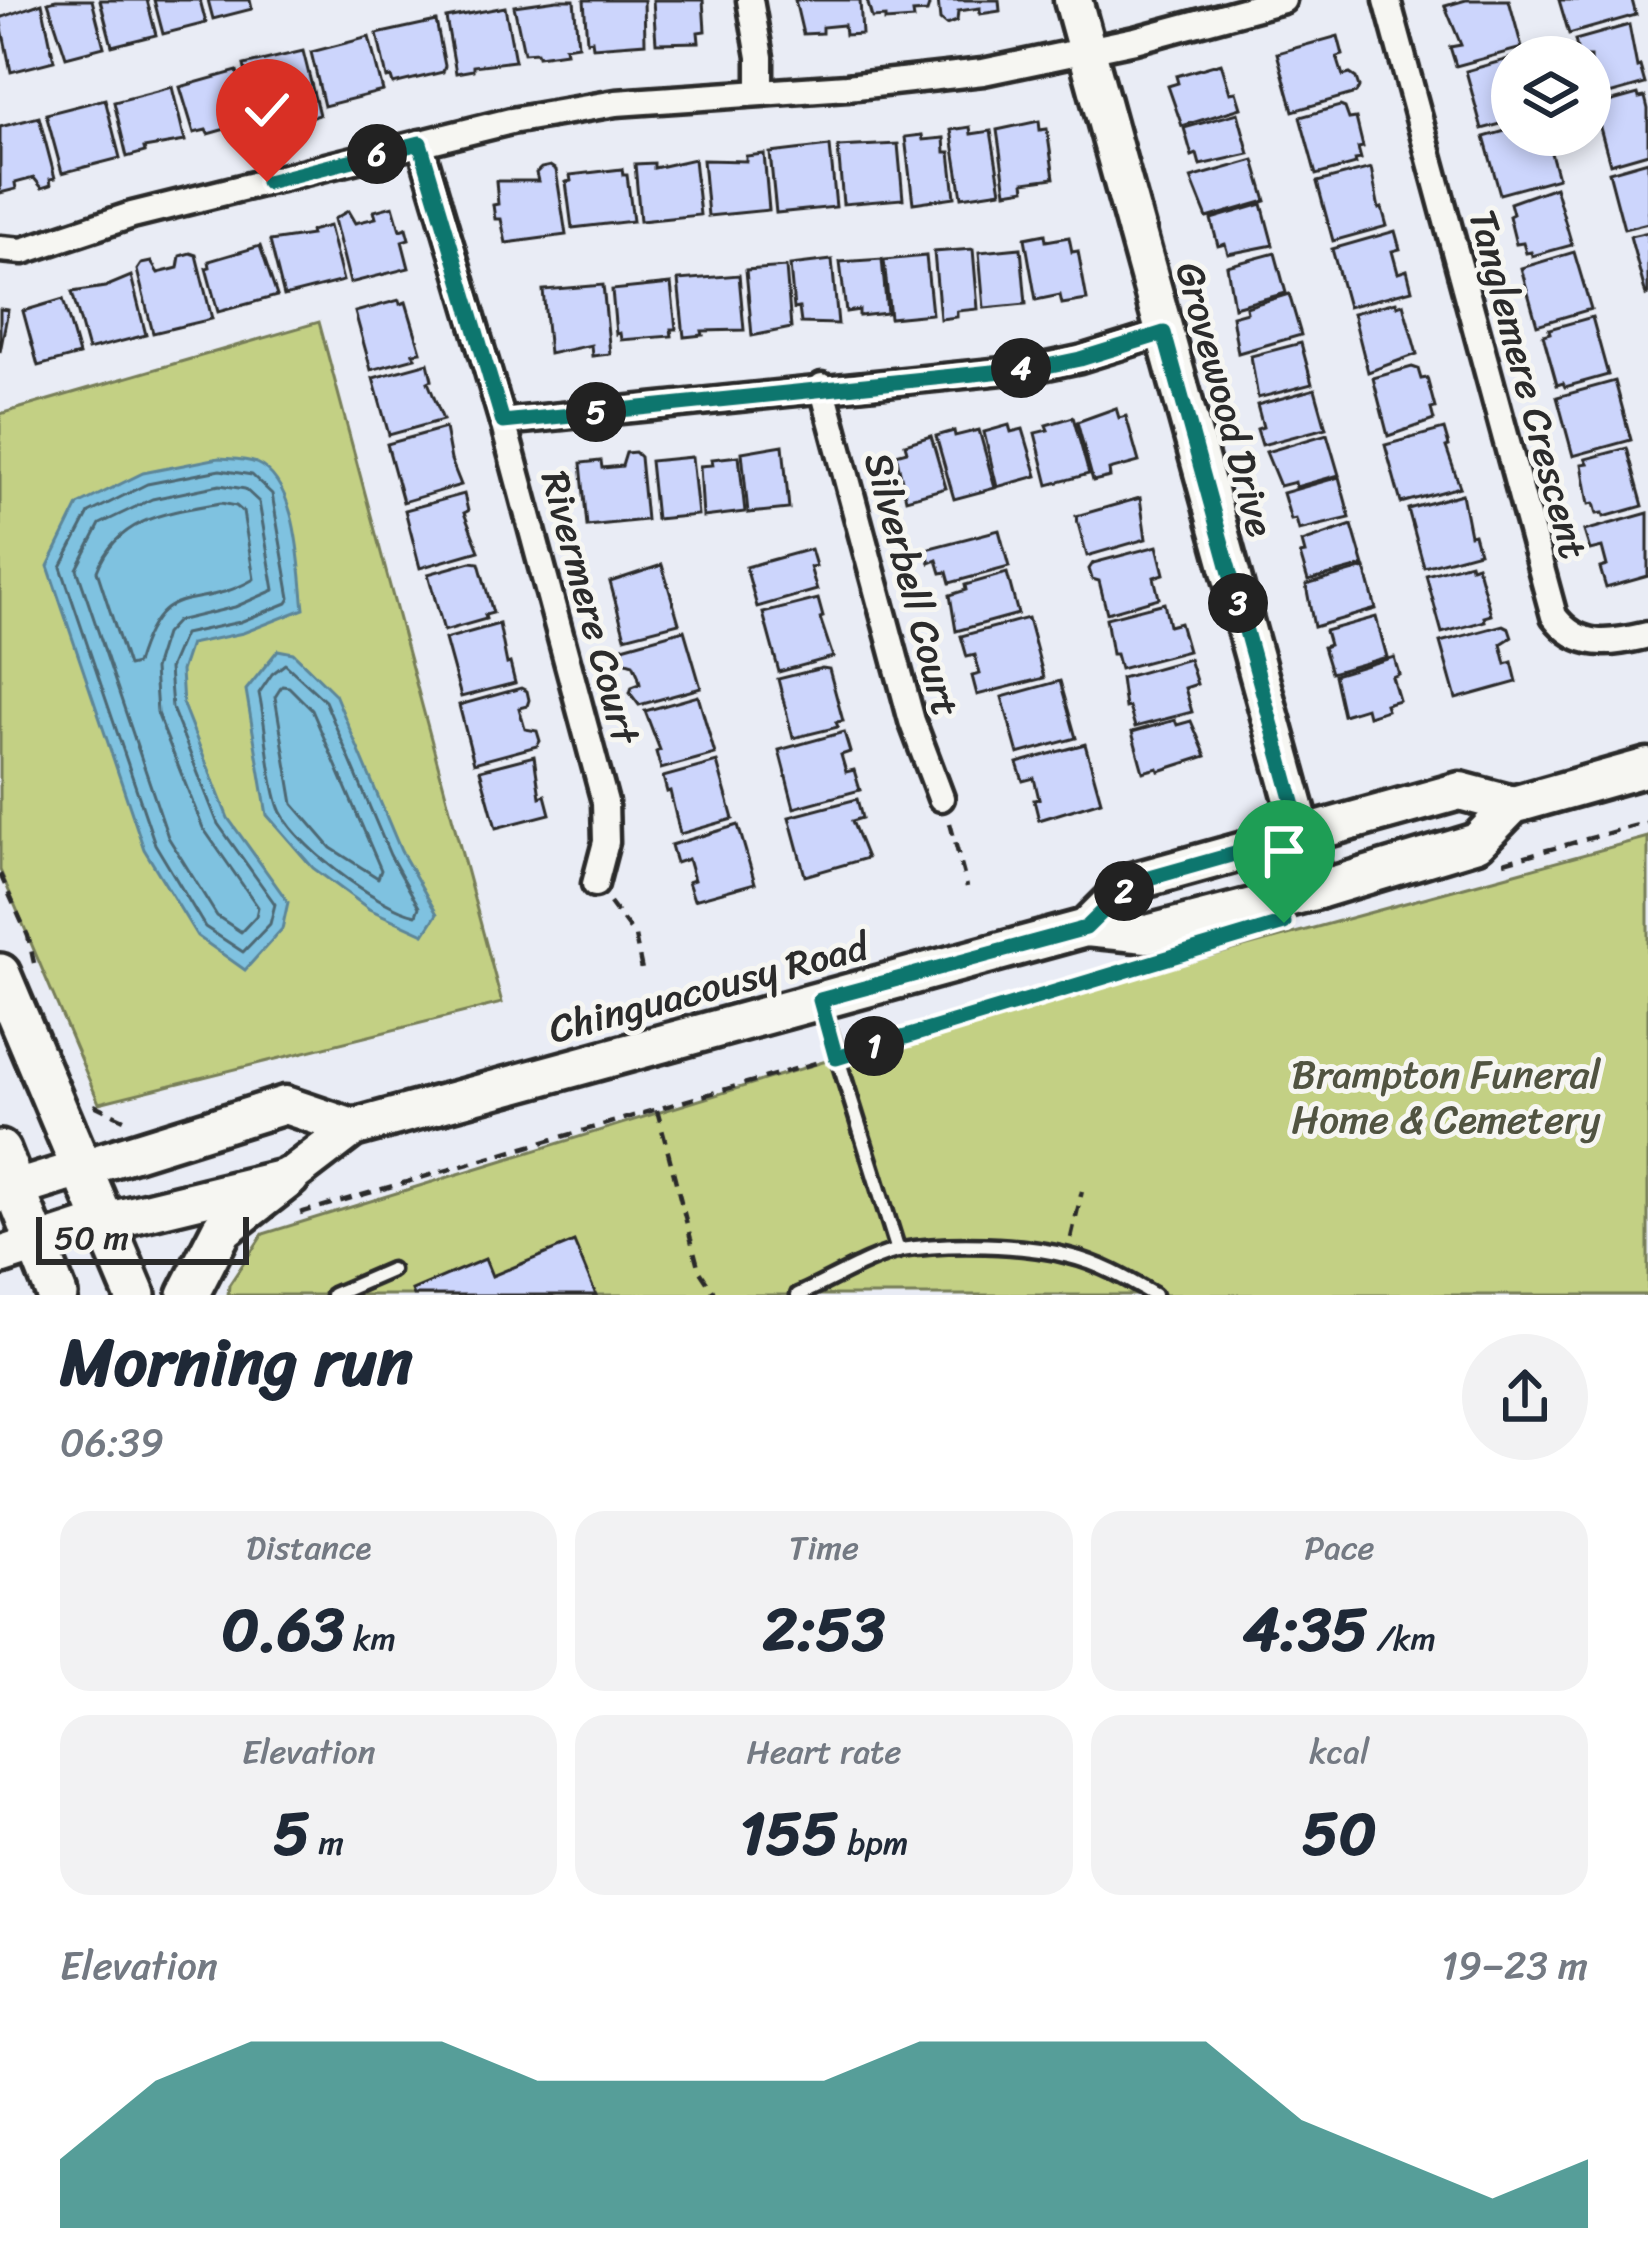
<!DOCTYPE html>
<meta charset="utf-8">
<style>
body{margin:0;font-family:Sriracha,sans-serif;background:#f2f2f3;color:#1f2937;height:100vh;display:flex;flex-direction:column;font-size:45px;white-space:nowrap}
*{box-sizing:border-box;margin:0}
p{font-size:39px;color:#747a83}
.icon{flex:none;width:66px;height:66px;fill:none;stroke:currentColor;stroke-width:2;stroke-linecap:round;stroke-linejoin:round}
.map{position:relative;height:1295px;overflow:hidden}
.panel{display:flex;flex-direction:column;background:#fff;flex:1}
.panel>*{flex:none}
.tools{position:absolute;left:1491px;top:36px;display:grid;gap:24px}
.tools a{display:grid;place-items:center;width:120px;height:120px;border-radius:50%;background:#fff;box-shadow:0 6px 18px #0003;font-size:60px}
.scale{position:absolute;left:36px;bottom:30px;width:213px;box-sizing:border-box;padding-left:12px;border:6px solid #2b2b2b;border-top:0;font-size:33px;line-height:42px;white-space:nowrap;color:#2b2b2b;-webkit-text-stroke:9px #f6f6f2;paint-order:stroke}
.pin{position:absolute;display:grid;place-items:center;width:102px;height:102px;color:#fff;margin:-123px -51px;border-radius:50% 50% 50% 0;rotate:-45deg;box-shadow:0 0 12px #0007}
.pin .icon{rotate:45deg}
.km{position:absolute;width:60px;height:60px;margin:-30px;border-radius:50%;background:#222;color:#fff;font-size:33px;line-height:60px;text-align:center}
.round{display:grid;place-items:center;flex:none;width:126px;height:126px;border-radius:63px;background:#f2f2f3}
.headline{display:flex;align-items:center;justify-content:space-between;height:204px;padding:0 60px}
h1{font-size:66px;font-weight:700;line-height:90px}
.figures{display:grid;grid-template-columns:repeat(3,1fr);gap:18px;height:204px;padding:12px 60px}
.figures div{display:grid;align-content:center;border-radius:30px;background:#f2f2f3;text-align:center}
.figures b{font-size:60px;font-weight:700}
.figures small{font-size:33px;font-weight:400}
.figures p{font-size:33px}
.chart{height:336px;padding:24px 60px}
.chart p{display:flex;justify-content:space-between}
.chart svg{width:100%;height:216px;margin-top:12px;fill:#0f766e;opacity:.7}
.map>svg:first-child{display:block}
.green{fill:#c3d084;stroke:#777e58;stroke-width:3}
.water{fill:#7fc2e0;stroke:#5d8698;stroke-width:3}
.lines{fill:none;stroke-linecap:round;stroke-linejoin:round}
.shore{stroke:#4d6773;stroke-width:3}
.building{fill:#ccd5fc;stroke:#2b2b2b;stroke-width:3}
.lane-casing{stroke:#2b2b2b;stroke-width:21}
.street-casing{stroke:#2b2b2b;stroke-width:33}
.secondary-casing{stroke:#2b2b2b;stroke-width:45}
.primary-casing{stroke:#2b2b2b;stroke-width:48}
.path{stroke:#2b2b2b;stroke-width:4.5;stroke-dasharray:12 9;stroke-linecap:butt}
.lane{stroke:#f6f6f2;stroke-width:12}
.street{stroke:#f6f6f2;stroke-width:24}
.secondary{stroke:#f6f6f2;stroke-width:36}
.primary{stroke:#f6f6f2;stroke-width:39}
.route-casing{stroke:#fff;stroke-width:24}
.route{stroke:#0f766e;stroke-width:15}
.labels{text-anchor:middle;stroke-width:10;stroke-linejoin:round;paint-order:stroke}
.street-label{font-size:39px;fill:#2b2b2b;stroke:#f6f6f2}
.park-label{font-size:39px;fill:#515441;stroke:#f6f6f2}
</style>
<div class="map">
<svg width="1648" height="1295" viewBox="0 0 1648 1295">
<rect width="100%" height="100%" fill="#e9ecf5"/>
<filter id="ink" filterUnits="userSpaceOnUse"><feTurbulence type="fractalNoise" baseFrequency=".00833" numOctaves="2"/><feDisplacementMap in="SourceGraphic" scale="24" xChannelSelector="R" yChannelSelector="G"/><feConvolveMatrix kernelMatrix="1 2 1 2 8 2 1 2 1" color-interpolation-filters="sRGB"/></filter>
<g filter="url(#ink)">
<g class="green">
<path d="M319 322 502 1003 99 1103 0 870V414Z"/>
<path d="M1648 837V1295H228L229 1285 263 1234 836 1058Z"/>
</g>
<g class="water">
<path d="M219 458C230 459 246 459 256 463 299 482 299 568 304 609L243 633 190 644 181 671 183 705 228 818 288 902 282 929 245 970 197 936 144 849 48 566 78 505 143 473Z"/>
<path d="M278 650 293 653 335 694 401 851 437 914 424 934 369 909 313 868 267 815 246 690Z"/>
</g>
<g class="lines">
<g class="shore">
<path d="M220 470 252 475 272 494 290 598 287 603 240 622 184 634 169 669 172 708 218 824 275 904 270 924 243 952 205 927 155 844 61 567 89 513 147 484Z"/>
<path d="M220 485 245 489 259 502 274 590 235 607 177 621 165 634 154 669 157 713 203 828 258 907 256 916 241 932 217 916 168 837 77 569 100 524 152 499Z"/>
<path d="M221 503 236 506 243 512 254 579C192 615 163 574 136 664L128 666 97 571C117 517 169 512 221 503Z"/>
<path d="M285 664 325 701 390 855 419 907 416 915C379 908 289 842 278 805 267 770 267 729 259 693L272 674Z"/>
<path d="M282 686 289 687 312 710 381 870 378 878 331 848 293 804 275 697Z"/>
</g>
</g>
<g class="building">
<path d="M56 0H92L104 47 66 57 48 2Z"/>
<path d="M100 0H147L156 35 112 46Z"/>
<path d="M154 0H200L206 23 163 34Z"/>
<path d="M208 0H250L252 9 213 19Z"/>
<path d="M557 0H574L578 45 565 47 566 52 538 56 537 52 524 53 514 6Z"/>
<path d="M584 0H644L645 43 593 47 592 40 587 41Z"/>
<path d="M653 0H703L705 31 698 32 699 42 656 43Z"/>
<path d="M795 0H860L862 34 845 35 844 25 822 27V33L803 34Z"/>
<path d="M867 0H928L929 6 927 12 913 13 914 19 885 21V17L872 18Z"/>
<path d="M938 0H999L1000 11 980 14V8L958 11 957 21 946 25 940 20Z"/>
<path d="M1466 0H1509L1522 48 1456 66 1450 47 1461 45 1445 6Z"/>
<path d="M1559 0H1632L1636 15 1569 34Z"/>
<path d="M42 3 54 61 11 72 0 18Z"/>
<path d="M505 7 515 61 473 66V70L456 73 446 18Z"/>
<path d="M436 21 445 66 443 72 393 84 391 77 387 78 377 34Z"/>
<path d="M1629 25 1637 67 1640 66 1645 84 1591 99 1590 57H1579L1575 40Z"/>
<path d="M1338 36 1343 55 1337 57 1343 76 1350 74 1356 78 1359 87 1356 93 1293 111 1277 53Z"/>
<path d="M369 37 383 91 324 106 311 52Z"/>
<path d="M303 51 319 115 300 120 298 110 276 116 278 125 260 130 244 65Z"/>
<path d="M1512 58V121L1482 129 1466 71Z"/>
<path d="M1221 63 1230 93 1236 92 1241 108 1182 126 1168 86 1178 83 1176 76Z"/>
<path d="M237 71 248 111 244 112 246 118 234 121 236 126 208 134 206 130 194 133 180 87Z"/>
<path d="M172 87 185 141 144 148 145 152 127 157 114 102Z"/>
<path d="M1638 94 1639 98 1645 97 1648 109V153L1610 164 1594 106Z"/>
<path d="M105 99 120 158 62 173 46 114Z"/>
<path d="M1340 106 1345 108 1349 119 1356 118 1363 147 1358 148 1361 159 1355 160 1356 164 1316 175 1300 117Z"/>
<path d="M1238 113 1249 154 1200 165 1197 154 1192 156 1184 128Z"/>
<path d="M39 117 55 178 50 179 51 185 42 188 34 178 15 183 16 189 0 193V127Z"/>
<path d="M1039 121 1040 130 1047 129 1054 178 1024 182 1025 189 1006 192 997 130Z"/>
<path d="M970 127 971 134 991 131 1001 191 962 197 951 130Z"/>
<path d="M1512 129V135H1546L1558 178 1500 194 1484 137Z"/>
<path d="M922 135 923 140 944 138 945 152H950L955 197 913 203 905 137Z"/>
<path d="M898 144 903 199 843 204 838 147Z"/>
<path d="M830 146 836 207 776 213 770 153Z"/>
<path d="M764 154 769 210 708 216 703 160 746 161V156Z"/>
<path d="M694 159 700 215 640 221 635 164 654 163V168Z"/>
<path d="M1254 160 1266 201 1207 218 1191 178Z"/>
<path d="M1648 161V223L1624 229 1609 172Z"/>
<path d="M550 166 556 170 566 235 506 243 501 219H495L493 205 498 204 496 181H538L536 173 541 168Z"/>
<path d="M1371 168 1379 209 1382 208 1387 226 1333 241 1317 182Z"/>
<path d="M622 169 623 175H627L633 221 572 228 566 182 571 181 570 175Z"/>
<path d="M1555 187 1572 245 1532 256 1531 252 1526 253 1523 243 1516 244 1509 216 1513 214 1510 203Z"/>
<path d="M1262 204 1273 245 1228 254 1225 244 1218 246 1211 219Z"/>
<path d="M393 206 400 230 406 228 409 239 402 241 409 268 350 283 334 219 348 211 355 223 376 218 374 211Z"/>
<path d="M329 226 343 281 284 296 270 241 311 235 310 231Z"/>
<path d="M1395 231 1400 249 1392 251 1398 273 1407 270 1412 290 1348 307 1332 249Z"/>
<path d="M1648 232V294L1646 295 1630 236Z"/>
<path d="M1045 234 1046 241 1069 237 1072 252 1078 251 1087 300 1062 304 1060 295 1036 300 1025 238Z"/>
<path d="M260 246 277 296 218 312 206 268 210 267 209 261Z"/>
<path d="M1021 248 1026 304 984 308 979 252Z"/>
<path d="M973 249 978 309 957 311V317L940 319 934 252Z"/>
<path d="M1574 252 1591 309 1537 325 1521 268Z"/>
<path d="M190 253 196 255 212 319 153 333 137 270 141 264 151 262 158 273 178 268 180 256Z"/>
<path d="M1275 253 1286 293 1234 307 1227 266Z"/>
<path d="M926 256 932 314 890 318 884 260Z"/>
<path d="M882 259 887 313 859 316V310L846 312 840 262Z"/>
<path d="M832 260 838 324 801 323 799 308 794 309 790 265Z"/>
<path d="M786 267 791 328 752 336 746 270Z"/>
<path d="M739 275 744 330 702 331 703 335 684 337 678 280Z"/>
<path d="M131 276 146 335 88 350 72 292 105 287Z"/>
<path d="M671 284 676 329H671L672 336 621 340 620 333 616 334 612 290Z"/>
<path d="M603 285 610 354 592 356 591 345 549 354 543 290Z"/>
<path d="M1289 294 1301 335 1238 353 1232 316 1247 312 1246 307Z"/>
<path d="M63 299 79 355 38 366 23 311Z"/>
<path d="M399 300 400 304 406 302 421 352 413 353 415 358 371 370 355 312Z"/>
<path d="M1396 302 1397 306 1403 304 1417 354 1368 372 1353 313Z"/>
<path d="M0 309 8 310 0 352Z"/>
<path d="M1592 317 1608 375 1565 387 1563 383 1557 385 1543 335 1550 333 1549 329Z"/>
<path d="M1301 343 1312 384 1258 398 1251 356Z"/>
<path d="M428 363 432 380 428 382 443 420 389 435 373 378Z"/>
<path d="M1412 367 1418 369 1421 379 1427 378 1435 408 1431 409 1434 420 1388 436 1373 378Z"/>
<path d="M1615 381 1631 440 1573 456 1557 397Z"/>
<path d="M1315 389 1326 428 1262 445 1257 429 1263 427 1257 405Z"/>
<path d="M1116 408 1119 418 1126 416 1139 462 1109 470 1110 477 1093 481 1077 422Z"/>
<path d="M1073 417 1089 474 1048 485 1035 433 1048 430 1046 425Z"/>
<path d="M1009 425 1011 432 1023 429 1037 476 997 487 984 432Z"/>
<path d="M445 428 451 460 461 485 403 502 387 444Z"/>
<path d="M1444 429 1449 446 1446 447 1460 487 1401 503 1385 445Z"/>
<path d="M979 430 995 488 954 499 936 436 954 431 955 436Z"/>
<path d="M1327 434 1339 475 1296 487 1295 482 1280 486 1266 452Z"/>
<path d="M931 436 946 488 906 499 896 454 907 451 905 444Z"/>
<path d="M783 445 789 509 748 513 742 452Z"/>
<path d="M1627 448 1643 506 1604 517 1603 513 1597 514 1594 503 1589 504 1582 464 1588 463 1586 459Z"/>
<path d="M635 452 640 457 646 520 587 526 581 463 601 461 602 468 622 466 626 453Z"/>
<path d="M739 456 745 512 703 517 700 466 713 465 712 459Z"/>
<path d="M692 457 698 515 656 519 650 461Z"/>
<path d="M1339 477 1350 518 1299 530 1296 519 1291 520 1283 493Z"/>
<path d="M464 494 468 511 464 513 479 551 420 568 405 510Z"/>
<path d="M1462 494 1470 535 1474 534 1479 552 1424 567 1408 509Z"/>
<path d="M1140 498 1146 539 1087 556 1076 516Z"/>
<path d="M1648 513V576L1606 588 1600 568 1607 566 1602 547 1590 550 1584 531Z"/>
<path d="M1352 525 1364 566 1308 581 1300 554 1305 553 1302 542Z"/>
<path d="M999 530 1009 567 950 583 947 572 941 573 937 560 930 563 926 549Z"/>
<path d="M1157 546 1164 574 1154 577 1159 598 1107 613 1099 581 1092 579 1089 569 1093 563Z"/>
<path d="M811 549 816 566 810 567 817 590 757 607 746 567Z"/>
<path d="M471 562 479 563 493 613 485 615 486 619 444 631 428 574Z"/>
<path d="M1470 563 1471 567 1477 565 1491 615 1484 617 1485 621 1442 633 1426 575Z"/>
<path d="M662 565 679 623 625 637 610 582Z"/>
<path d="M1365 568 1376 609 1314 627 1306 585Z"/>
<path d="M1007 573 1018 614 956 631 950 595 966 590 965 585Z"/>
<path d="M818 599 823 617 820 618 833 657 779 672 763 613Z"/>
<path d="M1164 603 1169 626 1180 623 1188 651 1120 669 1116 654H1112L1106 618Z"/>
<path d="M1376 617 1387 657 1331 673 1323 647 1329 645 1325 631Z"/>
<path d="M1028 618 1044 678 977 695 972 676 980 674 975 655 967 657 961 636Z"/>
<path d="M499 624 507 664 510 663 515 683 461 697 445 639Z"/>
<path d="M1503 625 1509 628 1512 637 1501 644 1506 664 1512 662 1517 682 1456 699 1440 642Z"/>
<path d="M684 630 701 688 639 705 630 693 632 687 640 684 638 675 633 664 623 661V647Z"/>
<path d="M1394 657 1399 674 1392 677 1399 700 1385 704 1387 710 1368 716 1366 708 1343 715 1334 675Z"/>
<path d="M1189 659 1197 684 1185 688 1192 712 1135 727 1129 707 1125 708 1121 678Z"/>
<path d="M822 668 829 669 843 721 836 722 838 727 793 738 778 679Z"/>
<path d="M1060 681 1076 738 1018 754 1002 697Z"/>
<path d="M521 688 527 691 529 700 527 706 519 708 525 729 537 731 540 741 537 746 474 763 459 705Z"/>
<path d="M698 696 715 754 661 769 656 752 660 750 645 711Z"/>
<path d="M1175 720 1177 725 1191 721 1206 756 1159 771 1158 768 1143 772 1132 732Z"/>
<path d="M844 732 850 752 841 755 846 772 854 770 860 790 794 808 779 750Z"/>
<path d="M1085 744 1101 801 1039 820 1034 800 1039 799 1034 778 1023 781 1017 763Z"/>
<path d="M534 756 540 797 545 795 550 814 496 828 480 770Z"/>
<path d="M717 762 733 819 680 834 670 791 667 792 663 777Z"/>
<path d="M857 799 862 818 852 821 867 858 805 876 789 817Z"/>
<path d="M738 825 755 883 694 900 688 882 694 880 688 859 676 863 671 845Z"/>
<path d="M574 1242 596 1295H414L412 1290 485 1259 492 1276Z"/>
</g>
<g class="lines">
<defs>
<g id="lane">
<path d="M822 1007 898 1251"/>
<path d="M333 1295 391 1270"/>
<path d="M798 1295C828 1282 870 1256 901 1250 948 1242 1023 1244 1069 1256 1099 1263 1127 1279 1154 1295"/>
</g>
<g id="street">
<path d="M750 0 760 57V92"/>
<path d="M1387 0 1554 616C1579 650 1611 644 1648 635"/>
<path d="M420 143 503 422 605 802 606 842 595 884"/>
<path d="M0 249 23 251 132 215 511 121 616 103 847 87 983 72 1135 40 1283 0"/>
<path d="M822 386 912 721 941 798"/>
<path d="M503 422 1042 367 1080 359 1164 333"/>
</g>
<g id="secondary">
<path d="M1073 0 1318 890"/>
<path d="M1086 928 1132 882 1460 791 1513 805"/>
<path d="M0 1194 285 1105 353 1128"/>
<path d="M0 1256 104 1222 289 1177 353 1128 1086 928 1147 934 1318 890 1477 842 1513 805 1648 767"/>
</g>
<g id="primary">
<path d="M0 974 135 1295"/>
<path d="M0 1151 57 1295"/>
<path d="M188 1295 222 1229 289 1177"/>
</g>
</defs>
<use href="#lane" class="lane-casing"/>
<use href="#street" class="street-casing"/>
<use href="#secondary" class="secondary-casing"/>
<use href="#primary" class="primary-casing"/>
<g class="path">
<path d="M950 823 967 887"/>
<path d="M1504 862 1648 822"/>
<path d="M0 874 28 936 34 963"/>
<path d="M610 903 635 936 642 970"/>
<path d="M859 1051 1135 967"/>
<path d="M94 1105 126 1120"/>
<path d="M657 1110 699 1270 713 1291 710 1295"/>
<path d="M300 1213 819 1062"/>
<path d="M1071 1238 1082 1191"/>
</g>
<use href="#lane" class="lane"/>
<use href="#street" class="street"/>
<use href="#secondary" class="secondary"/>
<use href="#primary" class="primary"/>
</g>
</g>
<g class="lines" filter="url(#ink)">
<defs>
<path id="route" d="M267 182 420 143 503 422 1042 367 1080 359 1164 333 1302 835 1132 883 1086 928 820 1000 836 1058 1284 923"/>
</defs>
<use href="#route" class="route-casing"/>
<use href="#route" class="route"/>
</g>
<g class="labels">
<g class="street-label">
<text transform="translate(1529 384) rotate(75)" y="14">Tanglemere Crescent</text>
<text transform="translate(1226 399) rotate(75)" y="14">Grovewood Drive</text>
<text transform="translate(913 584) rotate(75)" y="14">Silverbell Court</text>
<text transform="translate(591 607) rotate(75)" y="14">Rivermere Court</text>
<text transform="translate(708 987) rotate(-15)" y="14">Chinguacousy Road</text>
</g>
<g class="park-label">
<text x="1446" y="1088">Brampton Funeral<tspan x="1446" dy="45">Home &amp; Cemetery</tspan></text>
</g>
</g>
</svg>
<div class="tools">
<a><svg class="icon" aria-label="layers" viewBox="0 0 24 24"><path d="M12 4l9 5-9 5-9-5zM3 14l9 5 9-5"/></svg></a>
</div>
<div class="scale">50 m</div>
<div class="pin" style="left:1284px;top:923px;background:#1e9e55"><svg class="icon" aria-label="arrive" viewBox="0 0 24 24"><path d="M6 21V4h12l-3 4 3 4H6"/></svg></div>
<div class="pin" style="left:267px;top:182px;background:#d93025"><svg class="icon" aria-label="check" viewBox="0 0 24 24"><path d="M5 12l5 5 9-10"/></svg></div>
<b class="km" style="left:874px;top:1046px">1</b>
<b class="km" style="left:1124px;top:891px">2</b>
<b class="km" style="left:1238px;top:603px">3</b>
<b class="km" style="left:1021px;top:368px">4</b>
<b class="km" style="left:596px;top:412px">5</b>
<b class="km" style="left:377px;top:154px">6</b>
</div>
<section class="panel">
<div class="headline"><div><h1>Morning run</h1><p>06:39</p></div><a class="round"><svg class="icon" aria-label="share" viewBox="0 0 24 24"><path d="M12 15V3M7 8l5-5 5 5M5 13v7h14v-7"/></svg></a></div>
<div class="figures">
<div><p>Distance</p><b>0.63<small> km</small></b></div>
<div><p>Time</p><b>2:53</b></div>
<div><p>Pace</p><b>4:35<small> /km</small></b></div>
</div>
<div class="figures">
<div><p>Elevation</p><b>5<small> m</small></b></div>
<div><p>Heart rate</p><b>155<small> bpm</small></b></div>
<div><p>kcal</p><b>50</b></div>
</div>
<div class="chart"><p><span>Elevation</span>19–23 m</p>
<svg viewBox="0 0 160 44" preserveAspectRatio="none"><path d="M0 44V30L10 14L20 6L30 6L40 6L50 14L60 14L70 14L80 14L90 6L100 6L110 6L120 6L130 22L140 30L150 38L160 30V44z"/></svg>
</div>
</section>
